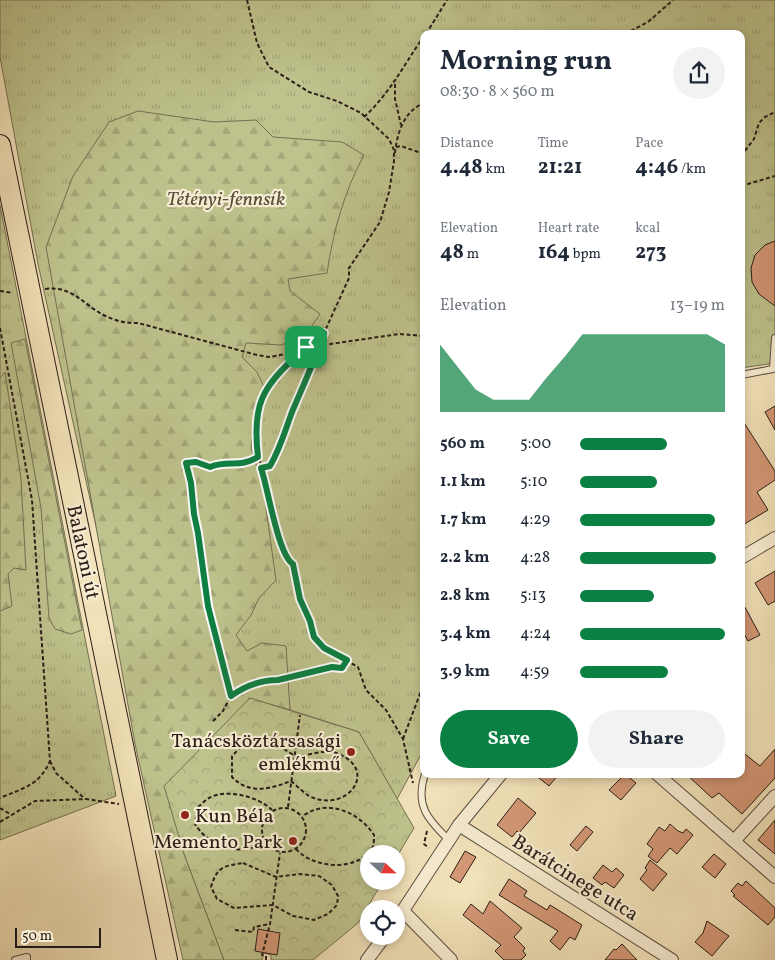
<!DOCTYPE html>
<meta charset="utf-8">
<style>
body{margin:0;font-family:Vollkorn,serif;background:#f2f2f3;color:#1f2937;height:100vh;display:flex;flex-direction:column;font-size:19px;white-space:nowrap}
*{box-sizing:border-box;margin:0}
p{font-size:16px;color:#747a83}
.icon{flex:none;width:28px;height:28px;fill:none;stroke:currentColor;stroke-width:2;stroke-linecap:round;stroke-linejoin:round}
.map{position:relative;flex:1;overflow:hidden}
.sheet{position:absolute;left:420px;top:30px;width:325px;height:748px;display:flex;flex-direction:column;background:#fff;border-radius:10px;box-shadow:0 2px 8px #0003}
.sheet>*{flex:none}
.needle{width:32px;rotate:112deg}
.fabs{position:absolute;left:360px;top:845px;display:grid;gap:10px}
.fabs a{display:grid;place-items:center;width:45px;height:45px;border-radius:50%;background:#fff;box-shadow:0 2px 8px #0003;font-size:25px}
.scale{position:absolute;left:15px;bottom:12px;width:86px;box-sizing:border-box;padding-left:5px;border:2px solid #2a1c17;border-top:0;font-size:14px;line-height:18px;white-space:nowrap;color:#2a1c17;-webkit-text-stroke:4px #f7edd2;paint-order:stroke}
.pin{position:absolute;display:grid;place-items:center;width:42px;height:42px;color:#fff;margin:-21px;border-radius:10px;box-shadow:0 2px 8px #0006}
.round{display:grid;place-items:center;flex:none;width:52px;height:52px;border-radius:26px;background:#f2f2f3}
.headline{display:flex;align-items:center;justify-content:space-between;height:85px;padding:0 20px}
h1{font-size:28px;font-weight:700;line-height:38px}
.metrics{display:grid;grid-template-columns:repeat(3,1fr);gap:8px;height:85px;padding:5px 20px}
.metrics div{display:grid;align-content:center}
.metrics b{font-size:21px;font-weight:700}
.metrics small{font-size:14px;font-weight:400}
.metrics p{font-size:14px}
.chart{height:140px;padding:10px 20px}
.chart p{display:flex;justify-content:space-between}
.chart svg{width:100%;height:90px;margin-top:5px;fill:#0b8043;opacity:.7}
.button{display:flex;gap:10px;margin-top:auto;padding:10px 20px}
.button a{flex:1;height:58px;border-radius:30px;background:#0b8043;color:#fff;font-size:20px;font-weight:700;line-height:58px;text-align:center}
.button a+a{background:#f2f2f3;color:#1f2937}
ul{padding:0 20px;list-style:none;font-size:16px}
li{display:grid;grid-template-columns:80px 60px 1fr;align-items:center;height:38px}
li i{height:12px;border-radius:6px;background:#0b8043}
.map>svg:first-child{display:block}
.grass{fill:url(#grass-tufts);stroke:#747052}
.forest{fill:url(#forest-firs);stroke:#747052}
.park{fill:url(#park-crowns);stroke:#747052}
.building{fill:#d49877;stroke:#2a1c17}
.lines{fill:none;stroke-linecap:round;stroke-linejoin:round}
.service-casing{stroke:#5c4e40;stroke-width:8}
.minor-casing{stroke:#5c4e40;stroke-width:14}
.primary-casing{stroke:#2a1c17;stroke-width:22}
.path{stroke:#2a1c17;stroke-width:2;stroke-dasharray:4 2.5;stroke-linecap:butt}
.service{stroke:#f7edd2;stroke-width:6}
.minor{stroke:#f7edd2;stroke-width:12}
.primary{stroke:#f3e3ba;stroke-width:20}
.route-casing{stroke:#fff;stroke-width:10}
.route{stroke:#0b8043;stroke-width:6}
.poi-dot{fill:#8f2418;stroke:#f7edd2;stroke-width:2}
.labels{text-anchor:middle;stroke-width:4.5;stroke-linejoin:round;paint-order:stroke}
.park-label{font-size:20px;font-style:italic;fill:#564e3a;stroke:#f7edd2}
.street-label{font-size:20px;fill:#2a1c17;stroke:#f7edd2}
.poi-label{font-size:20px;fill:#2a1c17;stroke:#f7edd2;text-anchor:end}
</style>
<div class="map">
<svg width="775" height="960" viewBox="0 0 775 960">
<defs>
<pattern id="grass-tufts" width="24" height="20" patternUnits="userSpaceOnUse" patternTransform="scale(1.25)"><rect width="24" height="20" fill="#bec38d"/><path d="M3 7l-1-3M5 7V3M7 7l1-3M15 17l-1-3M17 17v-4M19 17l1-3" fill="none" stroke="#a3a779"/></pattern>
<pattern id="forest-firs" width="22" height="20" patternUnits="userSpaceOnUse" patternTransform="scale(1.25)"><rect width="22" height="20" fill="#bec38d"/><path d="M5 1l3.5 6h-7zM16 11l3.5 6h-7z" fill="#a3a779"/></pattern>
<pattern id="park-crowns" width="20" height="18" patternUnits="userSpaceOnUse" patternTransform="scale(1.25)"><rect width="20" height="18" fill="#bec38d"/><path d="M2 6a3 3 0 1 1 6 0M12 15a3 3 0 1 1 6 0" fill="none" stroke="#a3a779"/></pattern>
</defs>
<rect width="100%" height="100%" fill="#f3e3ba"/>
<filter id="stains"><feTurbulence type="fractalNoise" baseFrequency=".004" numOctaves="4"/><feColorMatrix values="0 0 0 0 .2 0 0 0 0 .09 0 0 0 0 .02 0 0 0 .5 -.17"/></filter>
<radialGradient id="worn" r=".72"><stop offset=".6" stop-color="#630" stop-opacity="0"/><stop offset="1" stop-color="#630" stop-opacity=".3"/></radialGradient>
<g class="grass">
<path d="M0 0H775V363L741 368V34H424V749L397 799 359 732 290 710 289 702 115 612 38 264 0 57Z"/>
<path d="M0 205 116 796 0 840Z"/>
</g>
<g class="forest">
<path d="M138 111 214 122 256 120 273 137 342 142 364 155C344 192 333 232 327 273L288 279 290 291 320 314 304 337 281 345 246 343 242 357 257 372 265 389 255 411 251 448 263 487 276 580 259 598 251 615 236 635 247 651 262 643 286 646 290 710 249 698 184 854 224 960H183L135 744 46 247 73 176 109 122Z"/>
<path d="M25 339 82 630 71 634 55 629 49 618 41 508 11 343Z"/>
<path d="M5 372 21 479 26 570 14 568 8 574 12 606 0 611V378Z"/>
</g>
<path class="park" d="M250 698 359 732 414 828 396 858V854H369V881H383L358 923 313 960H271V955L264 953 262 960H224L184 854 164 786Z"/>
<g class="building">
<path d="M775 241V306L759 294 752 282 751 268 755 255 765 245Z"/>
<path d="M775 406V430L765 412Z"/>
<path d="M741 418 775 471V480L757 492 768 510 741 526Z"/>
<path d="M775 571V601L768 605 755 583Z"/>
<path d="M741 600 760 635 748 641 741 628Z"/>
<path d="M775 749V778L742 814 719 793 712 798 686 774H741V751L760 766Z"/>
<path d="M534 774H559L549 786Z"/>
<path d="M625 774 636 783 621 800 609 790Z"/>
<path d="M518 798 536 813 519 833 517 831 512 837 497 825Z"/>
<path d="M775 820V854L758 840Z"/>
<path d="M670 824 678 831 683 833 686 829 693 835 677 854 670 848 657 863 648 856 653 849 647 844 659 827 665 831Z"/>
<path d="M586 826 593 832 577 851 570 845Z"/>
<path d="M465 851 476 857 460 883 450 877Z"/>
<path d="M714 854 726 864 715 878 702 867Z"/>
<path d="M650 860 667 874 653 891 640 879 647 870 645 868Z"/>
<path d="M603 865 612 872 616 868 624 875 614 888 605 882 602 885 593 878Z"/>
<path d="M509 879 527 891 524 896 547 910 550 905 582 925 575 940 570 937 560 950 550 941 558 931 499 895Z"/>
<path d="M746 881 775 908V917L768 925 733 896 735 895 731 891 738 883 742 886Z"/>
<path d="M490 901 522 928 514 937 525 948 523 951 526 955 521 960H504L495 951 501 945 463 915 471 904 483 914Z"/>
<path d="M707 921 729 936 712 956 695 942 703 933Z"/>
<path d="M258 929 280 933 277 955 255 951Z"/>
<path d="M622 944 637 960H605L614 949 616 950Z"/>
</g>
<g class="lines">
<defs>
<g id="service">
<path d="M741 375 773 369 775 338"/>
<path d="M425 774C415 805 427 819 449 840"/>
<path d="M15 960 27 957V960"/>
</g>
<g id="minor">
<path d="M741 558 775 538"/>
<path d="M657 774 775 877"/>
<path d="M459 825 672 960"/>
<path d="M734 841 775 796"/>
<path d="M403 911 451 960"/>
<path d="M396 921 459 825 501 774"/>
<path d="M367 960 385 936"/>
</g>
<path id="primary" d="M0 145 167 960"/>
</defs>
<use href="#service" class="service-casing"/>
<use href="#minor" class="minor-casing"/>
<use href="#primary" class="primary-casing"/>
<g class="path">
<path d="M247 0 257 43 269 67 309 92 337 101 361 113 389 139 394 150V161L389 192 380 222 349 268V278L324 333 276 374 256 413 255 433 259 457 271 508 281 543 289 562 293 564 300 599 310 621 314 637 324 648 358 667 366 690 386 710 403 739 413 783"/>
<path d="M426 34 447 0"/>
<path d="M625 34 648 22 673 0"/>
<path d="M395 84V99L401 125"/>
<path d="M364 117C391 92 403 66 424 36"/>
<path d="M396 147 401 146 424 154"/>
<path d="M395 153C397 133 404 111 424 103"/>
<path d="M741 156 754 139 759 123 765 117 775 112"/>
<path d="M741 186 775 176"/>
<path d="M45 289C74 285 84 307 108 317 118 322 128 323 138 323L257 355 269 357 286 354 305 348"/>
<path d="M0 291 13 293"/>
<path d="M0 328 32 500 50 761C39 786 23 788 0 798"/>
<path d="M310 347 399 334 424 336"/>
<path d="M259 457C237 469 230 460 209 467L196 462 186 463 191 483 193 514 198 533 208 606 231 696C245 685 261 680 278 680L332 667H342L347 660"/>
<path d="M261 468 270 466 317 358 323 336"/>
<path d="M213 721 223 711 231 696"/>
<path d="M403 739 424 683"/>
<path d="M259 743C266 744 275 744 281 747 285 749 290 754 294 755 306 758 322 748 336 753 381 769 347 815 309 796 303 792 297 786 291 781 270 789 250 795 232 777V756L242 746Z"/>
<path d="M50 761 56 773 85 799"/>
<path d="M288 807 300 715"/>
<path d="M0 808 10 814"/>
<circle cx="284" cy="830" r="22"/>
<path d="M0 822 35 801 86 799 119 804"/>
<path d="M427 831 424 844 429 848"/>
<path d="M265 843C239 856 211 849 195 824L197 808C201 805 205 800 209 798 227 788 259 797 272 810"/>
<path d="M296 849C313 868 354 872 371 850 374 847 374 840 374 835 359 812 327 798 303 816"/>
<path d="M243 863 276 877 300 874 319 876 332 885 338 896 337 905 328 914 314 920 293 916 273 905 234 908 217 899 211 887C217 867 223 866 243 863Z"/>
<path d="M235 930 253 932 254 927 270 924"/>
<path d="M266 960V956L262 955 270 924 280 853"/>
</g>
<use href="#service" class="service"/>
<use href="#minor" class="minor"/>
<use href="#primary" class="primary"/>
</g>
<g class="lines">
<defs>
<path id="route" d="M324 333C315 360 303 386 292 412 285 431 280 449 270 466L261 468C268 488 278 555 293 564L300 599 310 621 314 637 324 648 347 660 342 668 332 667 278 680C261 680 245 686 231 696L208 606 198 533 194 514 191 483 186 463 196 462 210 467C230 459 237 469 258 457 252 406 261 387 300 353 308 346 317 341 324 333Z"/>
</defs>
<use href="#route" class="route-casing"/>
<use href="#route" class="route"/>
</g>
<g class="poi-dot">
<circle cx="351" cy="752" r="5"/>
<circle cx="185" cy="815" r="5"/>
<circle cx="293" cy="841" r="5"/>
</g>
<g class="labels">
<g class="park-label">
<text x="226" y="205">Tétényi-fennsík</text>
</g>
<g class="street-label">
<text transform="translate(84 552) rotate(78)" y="7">Balatoni út</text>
<text transform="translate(576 877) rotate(32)" y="7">Barátcinege utca</text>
</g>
<g class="poi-label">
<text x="341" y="747">Tanácsköztársasági<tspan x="341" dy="23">emlékmű</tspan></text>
<text x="195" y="822" text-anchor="start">Kun Béla</text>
<text x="283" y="848">Memento Park</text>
</g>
</g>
<rect width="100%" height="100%" filter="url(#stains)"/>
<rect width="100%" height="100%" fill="url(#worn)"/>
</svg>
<div class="fabs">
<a><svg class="needle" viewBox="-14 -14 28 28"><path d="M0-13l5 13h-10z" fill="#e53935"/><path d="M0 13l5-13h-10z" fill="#747a83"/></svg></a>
<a><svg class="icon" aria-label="locate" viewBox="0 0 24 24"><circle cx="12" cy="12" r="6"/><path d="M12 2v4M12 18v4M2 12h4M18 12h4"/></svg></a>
</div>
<div class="scale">50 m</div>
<div class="pin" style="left:306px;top:347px;background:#1e9e55"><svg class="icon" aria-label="arrive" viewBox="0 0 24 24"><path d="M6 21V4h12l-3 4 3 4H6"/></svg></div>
<section class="sheet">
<div class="headline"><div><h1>Morning run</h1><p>08:30 · 8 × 560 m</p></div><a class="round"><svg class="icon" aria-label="share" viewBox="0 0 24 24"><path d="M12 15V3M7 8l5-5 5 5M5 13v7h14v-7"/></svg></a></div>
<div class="metrics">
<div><p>Distance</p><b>4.48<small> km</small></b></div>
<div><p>Time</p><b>21:21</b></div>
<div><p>Pace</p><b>4:46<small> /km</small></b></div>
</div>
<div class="metrics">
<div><p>Elevation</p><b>48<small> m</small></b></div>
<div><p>Heart rate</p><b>164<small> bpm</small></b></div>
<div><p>kcal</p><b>273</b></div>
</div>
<div class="chart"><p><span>Elevation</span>13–19 m</p>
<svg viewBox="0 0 160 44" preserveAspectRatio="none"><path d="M0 44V11L10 22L20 33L30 38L40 38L50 38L60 27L70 17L80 6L90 6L100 6L110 6L120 6L130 6L140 6L150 6L160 11V44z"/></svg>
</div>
<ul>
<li><b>560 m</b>5:00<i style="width:60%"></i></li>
<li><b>1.1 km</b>5:10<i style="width:53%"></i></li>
<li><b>1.7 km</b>4:29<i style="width:93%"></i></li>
<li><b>2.2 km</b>4:28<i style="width:94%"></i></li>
<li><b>2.8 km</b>5:13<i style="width:51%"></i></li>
<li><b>3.4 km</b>4:24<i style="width:100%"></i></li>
<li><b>3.9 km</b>4:59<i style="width:61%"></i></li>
</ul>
<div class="button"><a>Save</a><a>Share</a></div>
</section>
</div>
